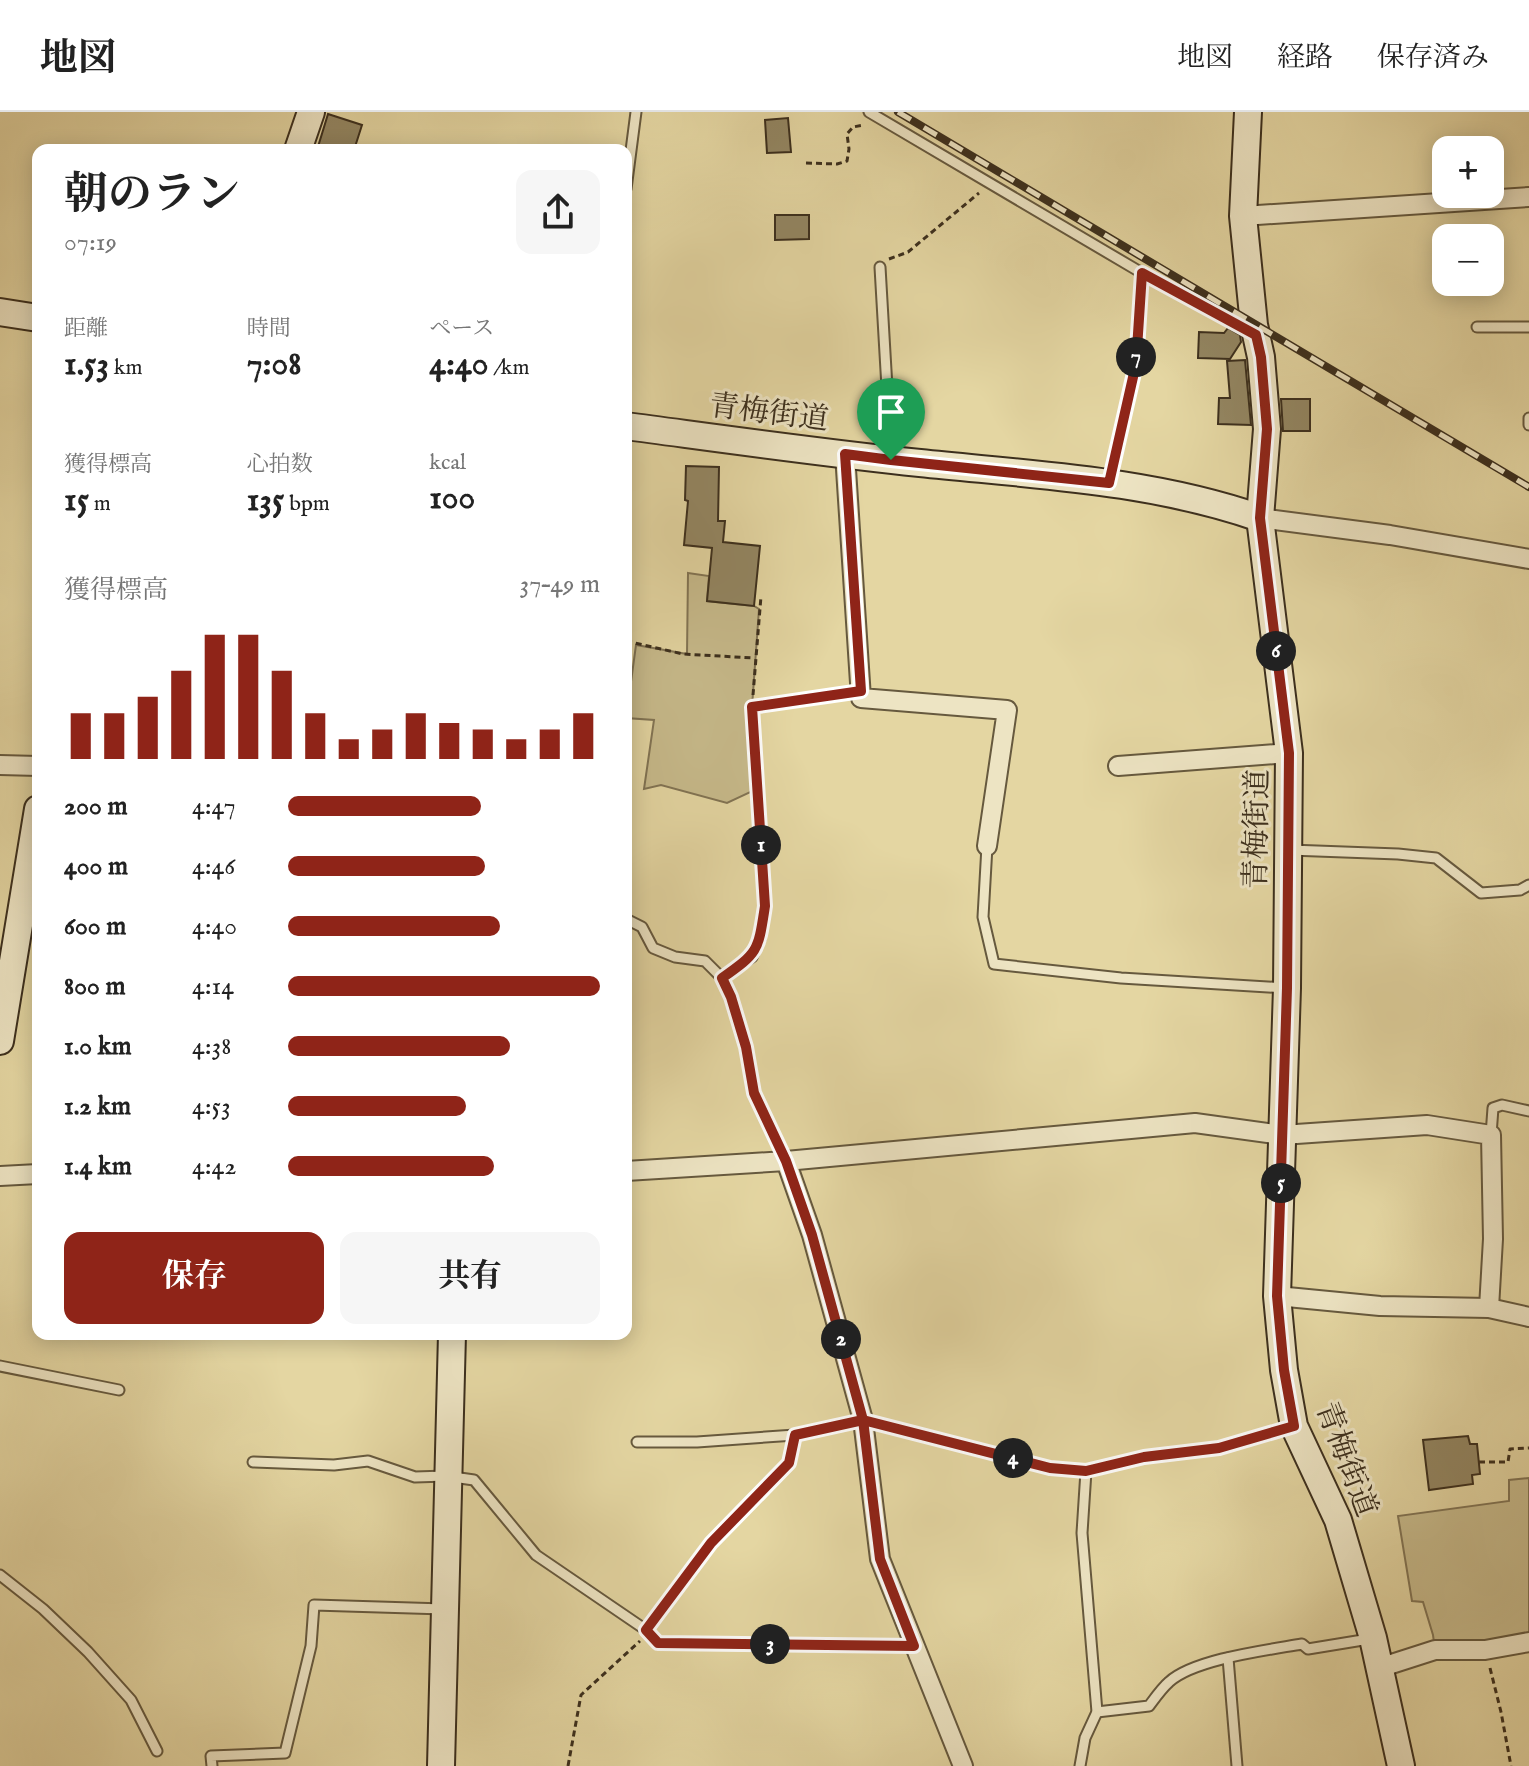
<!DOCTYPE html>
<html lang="ja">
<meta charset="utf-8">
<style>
body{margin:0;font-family:"IM FELL English","Noto Serif JP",serif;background:#f6f6f6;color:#222;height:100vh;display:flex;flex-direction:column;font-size:30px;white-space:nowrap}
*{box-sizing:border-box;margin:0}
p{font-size:26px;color:#767676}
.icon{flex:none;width:44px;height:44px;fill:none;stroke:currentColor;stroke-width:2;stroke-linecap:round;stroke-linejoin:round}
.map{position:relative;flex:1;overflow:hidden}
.sheet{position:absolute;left:32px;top:32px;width:600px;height:1196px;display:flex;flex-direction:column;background:#fff;border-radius:16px;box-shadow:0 4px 20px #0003}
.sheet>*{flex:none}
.controls{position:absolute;left:1432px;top:24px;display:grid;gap:16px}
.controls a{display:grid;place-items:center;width:72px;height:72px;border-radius:16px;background:#fff;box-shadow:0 4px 20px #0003;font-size:40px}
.pin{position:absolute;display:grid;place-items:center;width:68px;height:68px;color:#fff;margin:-82px -34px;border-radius:50% 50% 50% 0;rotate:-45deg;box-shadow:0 0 8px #0007}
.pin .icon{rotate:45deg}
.km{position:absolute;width:40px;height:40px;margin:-20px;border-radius:50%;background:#222;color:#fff;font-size:22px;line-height:40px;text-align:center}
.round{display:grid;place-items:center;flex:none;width:84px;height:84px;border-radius:16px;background:#f6f6f6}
.headline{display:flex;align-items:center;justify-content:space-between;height:136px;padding:0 32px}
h1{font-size:44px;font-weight:700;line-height:60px}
.metrics{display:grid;grid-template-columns:repeat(3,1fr);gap:12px;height:136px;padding:8px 32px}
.metrics div{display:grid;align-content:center}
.metrics b{font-size:34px;font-weight:700}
.metrics small{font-size:22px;font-weight:400}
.metrics p{font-size:22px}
.chart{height:224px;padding:16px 32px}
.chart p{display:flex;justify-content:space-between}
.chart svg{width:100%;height:144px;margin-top:8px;stroke:#8f2418;stroke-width:6}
.primary-button{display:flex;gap:16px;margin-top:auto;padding:16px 32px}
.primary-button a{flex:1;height:92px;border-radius:16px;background:#8f2418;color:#fff;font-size:32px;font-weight:700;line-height:92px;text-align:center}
.primary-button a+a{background:#f6f6f6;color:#222}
ul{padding:0 32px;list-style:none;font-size:26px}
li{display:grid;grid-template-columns:128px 96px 1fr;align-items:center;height:60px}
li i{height:20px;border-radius:10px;background:#8f2418}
header{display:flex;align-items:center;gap:48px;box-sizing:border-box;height:112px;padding:0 40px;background:#fff;border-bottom:2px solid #e0e0e0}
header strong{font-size:38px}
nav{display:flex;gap:44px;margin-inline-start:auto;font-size:28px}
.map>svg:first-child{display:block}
.green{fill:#c7ba8b;stroke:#827454;stroke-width:2}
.building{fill:#938662;stroke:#3c2f1d;stroke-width:2}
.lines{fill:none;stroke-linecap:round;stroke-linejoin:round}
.lane-casing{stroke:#66593e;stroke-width:13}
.street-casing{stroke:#66593e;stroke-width:22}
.secondary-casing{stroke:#3c2f1d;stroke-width:30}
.path{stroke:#3c2f1d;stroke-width:3;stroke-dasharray:6 4;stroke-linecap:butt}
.lane{stroke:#ede4c3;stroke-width:9}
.street{stroke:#ede4c3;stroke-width:18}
.secondary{stroke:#ede4c3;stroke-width:26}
.rail-casing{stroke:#3c2f1d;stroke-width:8}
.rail{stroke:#ede4c3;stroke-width:5;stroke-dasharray:15;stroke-linecap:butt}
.route-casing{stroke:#fff;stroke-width:16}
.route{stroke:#8f2418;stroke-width:10}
.labels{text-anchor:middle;stroke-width:6;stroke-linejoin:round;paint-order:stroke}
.street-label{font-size:30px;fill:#3c2f1d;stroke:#ede4c3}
</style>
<header>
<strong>地図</strong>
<nav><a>地図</a><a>経路</a><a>保存済み</a></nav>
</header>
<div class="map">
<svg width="1529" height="1654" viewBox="0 0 1529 1654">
<rect width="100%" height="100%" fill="#e4d6a2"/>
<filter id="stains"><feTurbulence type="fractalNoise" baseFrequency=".0025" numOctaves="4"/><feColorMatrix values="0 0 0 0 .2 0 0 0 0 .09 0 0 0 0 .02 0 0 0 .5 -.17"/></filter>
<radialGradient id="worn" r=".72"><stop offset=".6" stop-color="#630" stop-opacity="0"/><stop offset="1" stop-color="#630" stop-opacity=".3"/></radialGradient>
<g class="green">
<path d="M688 461 709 464 707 489 754 494 759 497 752 595 757 677 727 691 661 673 644 677 654 608 626 606 636 533 687 542Z"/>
<path d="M1529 1366V1530L1435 1538 1433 1523 1423 1490 1412 1489 1398 1404 1509 1389V1368Z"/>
</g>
<g class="building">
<path d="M328 2 362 13 354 38H317Z"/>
<path d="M788 6 791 40 767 41 765 8Z"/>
<path d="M775 103H809V127L775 128Z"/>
<path d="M1228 216 1240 223 1241 230 1230 247 1198 246 1199 220 1224 221Z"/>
<path d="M1245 248 1251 313 1218 312 1219 286H1230L1227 249Z"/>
<path d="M1281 287H1310V319H1283Z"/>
<path d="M686 354 719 355 718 409H725L723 430 760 434 754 494 707 489 712 436 684 433 688 389 685 388Z"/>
<path d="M1468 1324 1470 1332H1477L1480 1362 1472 1363 1473 1372 1429 1378 1423 1328Z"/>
</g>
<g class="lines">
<defs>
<g id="lane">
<path d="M869 0 1142 161 1250 220"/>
<path d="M626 77 636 0"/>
<path d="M880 155 891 345"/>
<path d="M1477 215H1529"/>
<path d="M1529 313V306"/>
<path d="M1110 368 1136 252 1142 161"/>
<path d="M987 734 983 805 994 852 1121 866 1286 876"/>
<path d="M1290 738 1398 742 1436 746 1481 781 1520 778 1529 773"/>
<path d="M626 807 642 815 653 836 675 845 705 849 722 866"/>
<path d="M1491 1023 1493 996 1502 993 1529 999"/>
<path d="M786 1049 754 981 746 935 731 885 722 866 752 845 760 827 765 794 752 595 861 579"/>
<path d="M0 1254 119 1278"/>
<path d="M637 1330H697L795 1323"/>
<path d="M253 1350 334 1353 368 1349 415 1365 446 1364 474 1368 536 1443 646 1518 711 1431 789 1351 795 1323 863 1308 1050 1356 1086 1359 1144 1345 1219 1336 1291 1315"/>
<path d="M0 1463 43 1497 88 1540 131 1588 157 1639"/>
<path d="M646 1518 658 1531 914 1534"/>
<path d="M1228 1546 1237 1654"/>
<path d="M1097 1600 1149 1594C1155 1586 1162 1576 1169 1570 1194 1547 1268 1538 1302 1532L1308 1537 1369 1527"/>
<path d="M212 1654 211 1644 285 1641 311 1534 314 1493 444 1497"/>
<path d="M1080 1654 1085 1626 1097 1600 1082 1421 1086 1359"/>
</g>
<g id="street">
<path d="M1243 104 1529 85"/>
<path d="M845 342 861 586 1007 598 987 734"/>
<path d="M1260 406 1390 423 1529 447"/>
<path d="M0 653 38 654"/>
<path d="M1118 654 1289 641"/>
<path d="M786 1049 812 1123 863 1308 880 1447 963 1654"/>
<path d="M626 1059 786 1049 1195 1011 1282 1023 1427 1013 1491 1023 1493 1127 1489 1196"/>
<path d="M0 1064 38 1062"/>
<path d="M1277 1184 1380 1194 1489 1196 1529 1205"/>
<path d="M1379 1556 1435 1538H1485L1529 1530"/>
</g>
<g id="secondary">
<path d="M1248 0 1243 104 1254 213 1261 245 1267 317 1260 406 1289 641 1287 876 1277 1184 1284 1258 1294 1314 1338 1408 1373 1526 1401 1654"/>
<path d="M298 38 311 0"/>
<path d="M0 200 38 206"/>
<path d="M626 314C724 327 822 341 920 351 1035 363 1151 368 1260 406"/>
<path d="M0 929 38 697"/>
<path d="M441 1654 452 1222"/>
</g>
</defs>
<use href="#lane" class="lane-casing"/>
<use href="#street" class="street-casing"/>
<use href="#secondary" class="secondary-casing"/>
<g class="path">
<path d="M806 51 837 52 847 49 849 37 847 22 853 15 864 13"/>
<path d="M889 147 908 140 979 81"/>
<path d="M626 529 683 542 754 546"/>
<path d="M753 583 761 484"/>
<path d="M1479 1350H1508L1510 1337 1529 1336"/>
<path d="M1490 1556 1501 1600 1511 1654"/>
<path d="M568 1654 581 1583 640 1529"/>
</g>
<use href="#lane" class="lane"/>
<use href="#street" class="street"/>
<use href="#secondary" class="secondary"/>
<defs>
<path id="rail" d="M898 0 1529 375"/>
</defs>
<use href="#rail" class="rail-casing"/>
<use href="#rail" class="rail"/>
</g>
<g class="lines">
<defs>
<path id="route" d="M891 348 845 342 861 579 752 595 765 794C758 839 759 840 722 866L731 885 746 935 754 981 786 1049 812 1123 863 1308 795 1323 789 1351 711 1431 646 1518 658 1531 914 1534 880 1447 863 1308 1050 1356 1086 1359 1144 1345 1219 1336 1294 1314 1284 1258 1277 1184 1287 876 1289 641 1260 406 1267 317 1261 245 1256 223 1142 161 1136 252 1109 371 891 348"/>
</defs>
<use href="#route" class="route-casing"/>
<use href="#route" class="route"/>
</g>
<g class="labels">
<g class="street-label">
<text transform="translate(769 300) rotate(7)" y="10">青梅街道</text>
<text transform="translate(1256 717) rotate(-89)" y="10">青梅街道</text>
<text transform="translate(1347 1347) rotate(69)" y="10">青梅街道</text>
</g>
</g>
<rect width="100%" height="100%" filter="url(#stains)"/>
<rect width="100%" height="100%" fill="url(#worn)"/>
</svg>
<div class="controls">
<a>+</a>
<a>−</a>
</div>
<div class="pin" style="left:891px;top:348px;background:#1e9e55"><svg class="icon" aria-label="arrive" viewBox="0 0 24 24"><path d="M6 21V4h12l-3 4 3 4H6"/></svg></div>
<b class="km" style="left:761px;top:733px">1</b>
<b class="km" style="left:841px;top:1227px">2</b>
<b class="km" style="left:770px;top:1532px">3</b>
<b class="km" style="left:1013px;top:1346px">4</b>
<b class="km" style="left:1281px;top:1071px">5</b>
<b class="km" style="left:1276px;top:539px">6</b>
<b class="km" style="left:1136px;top:245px">7</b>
<section class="sheet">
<div class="headline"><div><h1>朝のラン</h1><p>07:19</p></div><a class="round"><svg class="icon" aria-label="share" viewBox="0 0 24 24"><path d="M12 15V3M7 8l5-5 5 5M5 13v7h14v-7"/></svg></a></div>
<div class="metrics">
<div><p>距離</p><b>1.53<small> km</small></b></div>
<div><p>時間</p><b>7:08</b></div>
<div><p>ペース</p><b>4:40<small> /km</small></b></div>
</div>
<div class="metrics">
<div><p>獲得標高</p><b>15<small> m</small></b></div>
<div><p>心拍数</p><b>135<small> bpm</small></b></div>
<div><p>kcal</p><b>100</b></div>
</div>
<div class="chart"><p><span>獲得標高</span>37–49 m</p>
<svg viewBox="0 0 160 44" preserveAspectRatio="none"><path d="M5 44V30M15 44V30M25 44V25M35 44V17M45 44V6M55 44V6M65 44V17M75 44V30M85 44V38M95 44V35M105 44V30M115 44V33M125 44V35M135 44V38M145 44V35M155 44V30"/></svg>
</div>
<ul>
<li><b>200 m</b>4:47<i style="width:62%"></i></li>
<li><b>400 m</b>4:46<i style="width:63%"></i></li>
<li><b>600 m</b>4:40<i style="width:68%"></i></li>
<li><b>800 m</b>4:14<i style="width:100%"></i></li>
<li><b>1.0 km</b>4:38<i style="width:71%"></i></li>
<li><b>1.2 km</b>4:53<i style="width:57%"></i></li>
<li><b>1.4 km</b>4:42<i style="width:66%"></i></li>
</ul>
<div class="primary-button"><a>保存</a><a>共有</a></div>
</section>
</div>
